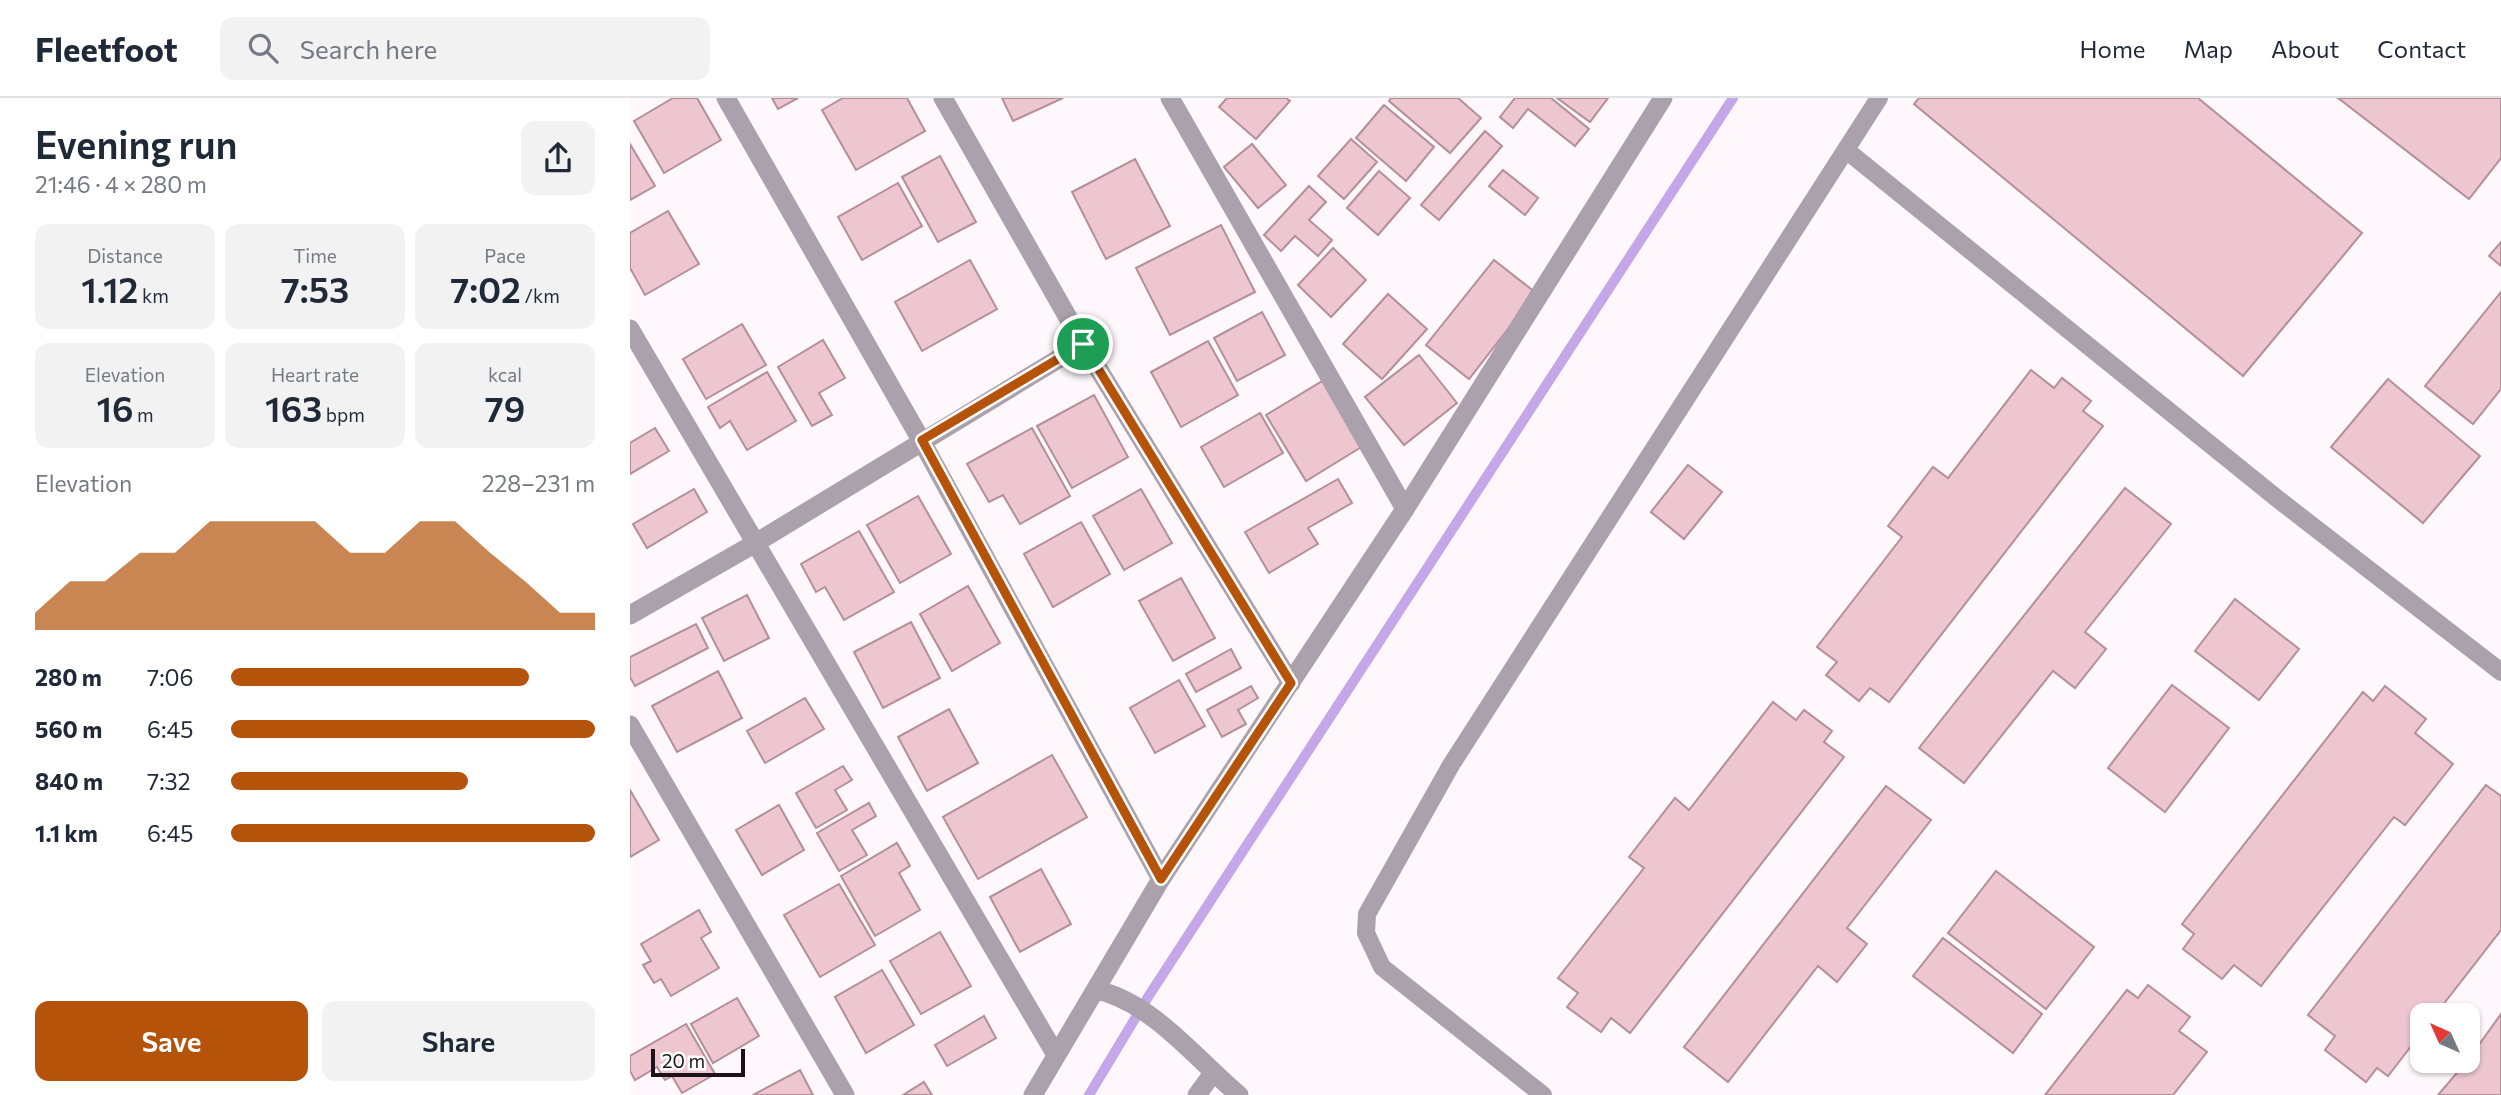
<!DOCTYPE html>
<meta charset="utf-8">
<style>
body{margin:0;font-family:Commissioner,sans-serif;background:#f2f2f3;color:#1f2937;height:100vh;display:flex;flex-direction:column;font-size:26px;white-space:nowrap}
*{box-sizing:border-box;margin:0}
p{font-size:23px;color:#747a83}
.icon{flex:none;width:38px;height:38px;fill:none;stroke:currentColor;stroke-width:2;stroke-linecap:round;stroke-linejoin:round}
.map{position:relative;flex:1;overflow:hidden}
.sheet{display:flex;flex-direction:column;background:#fff;width:630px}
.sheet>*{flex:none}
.needle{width:46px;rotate:315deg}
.tools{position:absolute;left:1780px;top:905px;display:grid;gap:14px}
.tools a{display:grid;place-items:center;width:70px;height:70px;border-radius:14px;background:#fff;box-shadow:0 2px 5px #0004;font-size:35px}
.scale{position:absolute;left:21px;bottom:18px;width:94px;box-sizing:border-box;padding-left:7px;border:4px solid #1d1219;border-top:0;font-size:19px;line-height:24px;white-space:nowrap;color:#1d1219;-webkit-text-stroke:5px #fff;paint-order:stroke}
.pin{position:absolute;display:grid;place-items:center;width:60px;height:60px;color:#fff;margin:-30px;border:4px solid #fff;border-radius:50%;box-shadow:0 2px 7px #0007}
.round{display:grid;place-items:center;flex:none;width:74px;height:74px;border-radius:14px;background:#f2f2f3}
.head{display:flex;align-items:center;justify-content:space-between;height:119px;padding:0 35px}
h1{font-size:38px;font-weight:600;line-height:52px}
.figures{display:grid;grid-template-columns:repeat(3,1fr);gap:10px;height:119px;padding:7px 35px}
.figures div{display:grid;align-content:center;border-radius:14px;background:#f2f2f3;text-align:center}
.figures b{font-size:35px;font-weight:600}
.figures small{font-size:19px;font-weight:400}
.figures p{font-size:19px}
.chart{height:196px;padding:14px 35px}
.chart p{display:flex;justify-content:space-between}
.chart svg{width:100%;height:126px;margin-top:7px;fill:#b45309;opacity:.7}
.button{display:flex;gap:14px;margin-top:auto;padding:14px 35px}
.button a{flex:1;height:80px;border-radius:14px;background:#b45309;color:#fff;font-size:28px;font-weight:600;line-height:80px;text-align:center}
.button a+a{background:#f2f2f3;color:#1f2937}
ul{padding:0 35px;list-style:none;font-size:23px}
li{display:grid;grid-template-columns:112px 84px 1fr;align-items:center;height:52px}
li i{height:18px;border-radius:9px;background:#b45309}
header{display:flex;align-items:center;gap:42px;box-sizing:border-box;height:98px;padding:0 35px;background:#fff;border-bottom:2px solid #e0e1e3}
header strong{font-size:33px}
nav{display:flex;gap:38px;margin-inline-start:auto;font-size:24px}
.search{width:490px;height:63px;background:#f2f2f3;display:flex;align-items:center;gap:18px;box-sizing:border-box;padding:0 24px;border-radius:14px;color:#747a83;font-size:26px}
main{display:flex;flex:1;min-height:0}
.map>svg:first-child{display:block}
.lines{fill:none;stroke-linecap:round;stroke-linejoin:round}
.stream{stroke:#c5a6e8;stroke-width:10}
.building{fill:#edc6d0;stroke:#b48f99;stroke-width:2}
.service{stroke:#aba1ac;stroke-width:18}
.minor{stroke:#aba1ac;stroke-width:19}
.tertiary{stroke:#aba1ac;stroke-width:19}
.route-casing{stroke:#fff;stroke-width:14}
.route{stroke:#b45309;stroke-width:9}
</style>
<header>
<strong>Fleetfoot</strong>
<div class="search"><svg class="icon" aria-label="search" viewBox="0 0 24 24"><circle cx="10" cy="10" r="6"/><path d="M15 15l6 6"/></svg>Search here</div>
<nav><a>Home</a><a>Map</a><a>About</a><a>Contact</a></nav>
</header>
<main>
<section class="sheet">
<div class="head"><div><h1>Evening run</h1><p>21:46 · 4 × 280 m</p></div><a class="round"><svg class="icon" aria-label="share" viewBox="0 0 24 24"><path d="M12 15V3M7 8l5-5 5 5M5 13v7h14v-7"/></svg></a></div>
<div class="figures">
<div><p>Distance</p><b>1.12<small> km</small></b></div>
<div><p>Time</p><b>7:53</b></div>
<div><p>Pace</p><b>7:02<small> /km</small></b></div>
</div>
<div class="figures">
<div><p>Elevation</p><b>16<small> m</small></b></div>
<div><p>Heart rate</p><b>163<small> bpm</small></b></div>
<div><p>kcal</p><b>79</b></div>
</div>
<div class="chart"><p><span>Elevation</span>228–231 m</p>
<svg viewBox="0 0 160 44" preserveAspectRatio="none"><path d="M0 44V38L10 27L20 27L30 17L40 17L50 6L60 6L70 6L80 6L90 17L100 17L110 6L120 6L130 17L140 27L150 38L160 38V44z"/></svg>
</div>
<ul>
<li><b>280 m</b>7:06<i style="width:82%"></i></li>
<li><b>560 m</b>6:45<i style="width:100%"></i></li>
<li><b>840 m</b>7:32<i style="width:65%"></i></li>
<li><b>1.1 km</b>6:45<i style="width:100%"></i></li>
</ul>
<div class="button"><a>Save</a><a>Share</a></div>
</section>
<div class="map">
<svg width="1871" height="997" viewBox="0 0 1871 997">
<rect width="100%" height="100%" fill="#fef7fb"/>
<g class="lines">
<path class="stream" d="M459 997 518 899 1103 0"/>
</g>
<g class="building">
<path d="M43 0H67L91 42 34 75 4 23Z"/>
<path d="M142 0H168L148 11Z"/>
<path d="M213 0H277L295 33 226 72 192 12Z"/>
<path d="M372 0H433L383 23Z"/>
<path d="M597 0H656L660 3 626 41 589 9Z"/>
<path d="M761 0H828L851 20 820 55 759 3Z"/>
<path d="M885 0H921L959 31 945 48 898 11 883 30 870 19Z"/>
<path d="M927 0H978L960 24Z"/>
<path d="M1289 0H1568L1732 135 1613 278 1284 6Z"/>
<path d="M1708 0H1871V60L1839 101Z"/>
<path d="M754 7 804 49 776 83 726 40Z"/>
<path d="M855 33 872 48 809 122 791 107Z"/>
<path d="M721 41 747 64 714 101 688 78Z"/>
<path d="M0 46 25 88 0 102Z"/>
<path d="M622 46 656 87 628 110 594 69Z"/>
<path d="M310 58 346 124 308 144 272 79Z"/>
<path d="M505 61 540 128 476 161 442 94Z"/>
<path d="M873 72 908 100 895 117 859 88Z"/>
<path d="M749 73 780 100 748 137 717 110Z"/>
<path d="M268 85 292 128 232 162 208 119Z"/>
<path d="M679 88 696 104 679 122 702 142 688 158 665 138 651 153 634 137Z"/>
<path d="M38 113 69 166 15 197 0 170V135Z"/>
<path d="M591 127 625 194 540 237 506 170Z"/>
<path d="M1871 144V168L1859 158Z"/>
<path d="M703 150 736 182 701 219 668 187Z"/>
<path d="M340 162 367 211 292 253 265 204Z"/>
<path d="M864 162 906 195 839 281 796 247Z"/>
<path d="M1871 194V291L1843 326 1795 288Z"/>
<path d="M758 196 797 231 752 281 713 246Z"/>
<path d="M632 214 655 257 607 283 584 240Z"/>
<path d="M112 226 136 267 76 301 53 261Z"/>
<path d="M193 242 215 280 189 295 202 317 182 328 148 269Z"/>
<path d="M578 243 608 297 551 329 521 274Z"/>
<path d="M789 257 827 305 774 347 735 299Z"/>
<path d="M1401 272 1424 290 1432 280 1461 303 1453 313 1473 328 1259 604 1240 590 1229 603 1196 577 1207 564 1187 549 1272 439 1258 428 1303 369 1318 380Z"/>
<path d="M137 274 166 323 117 352 100 323 90 330 78 309Z"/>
<path d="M1758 281 1850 358 1793 425 1701 349Z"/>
<path d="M694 282 733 348 676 383 636 317Z"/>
<path d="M464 297 498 359 442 390 407 328Z"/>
<path d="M630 315 653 355 594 389 571 349Z"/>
<path d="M25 330 39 353 0 376V345Z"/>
<path d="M402 330 440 398 390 426 373 397 359 404 337 366Z"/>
<path d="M1058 367 1092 394 1054 441 1021 414Z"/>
<path d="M708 381 722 405 678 430 688 446 639 475 615 434Z"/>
<path d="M1495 390 1541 426 1455 534 1476 551 1445 590 1423 573 1334 685 1289 650Z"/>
<path d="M64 391 77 414 17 450 3 426Z"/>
<path d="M511 391 542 445 494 472 463 418Z"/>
<path d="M288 398 321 456 270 485 237 427Z"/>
<path d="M451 424 480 476 423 509 394 456Z"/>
<path d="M229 433 264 494 214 522 195 489 186 494 171 466Z"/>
<path d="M551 480 585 540 543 563 509 503Z"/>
<path d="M338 488 370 545 322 573 290 516Z"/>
<path d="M117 497 139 540 94 563 72 520Z"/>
<path d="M1605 501 1669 551 1629 602 1565 553Z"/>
<path d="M281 524 310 580 253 610 224 554Z"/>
<path d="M66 526 78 550 5 588 0 579V559Z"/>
<path d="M601 551 611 570 566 594 556 576Z"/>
<path d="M88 573 112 620 47 654 22 608Z"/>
<path d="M549 582 575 628 525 655 500 610Z"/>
<path d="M1542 587 1599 630 1535 714 1478 670Z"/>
<path d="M621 588 628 600 608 612 616 626 592 639 577 612Z"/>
<path d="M1755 588 1796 621 1785 635 1823 666 1775 727 1764 719 1631 888 1604 867 1592 881 1553 851 1564 836 1552 826 1733 594 1743 603Z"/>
<path d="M175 600 194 631 135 665 117 633Z"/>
<path d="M1143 604 1166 622 1174 612 1202 633 1194 644 1214 659 1000 935 981 920 971 934 937 909 948 895 928 880 1014 770 999 759 1045 700 1059 712Z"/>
<path d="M319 611 348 665 297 693 268 639Z"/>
<path d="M422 657 457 719 348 781 313 719Z"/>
<path d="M213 668 222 682 205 692 217 712 186 730 166 695Z"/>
<path d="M1856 687 1871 698V832L1805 917H1792V934L1758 978 1747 970 1736 984 1695 952 1705 938 1678 917Z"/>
<path d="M1256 688 1301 722 1217 830 1237 846 1207 884 1188 868 1098 984 1054 949Z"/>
<path d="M0 692 29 742 0 759Z"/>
<path d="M239 705 246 718 222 732 237 757 209 773 187 735Z"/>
<path d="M149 707 174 752 132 777 106 732Z"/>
<path d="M267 745 280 768 269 775 290 812 245 838 211 778Z"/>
<path d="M411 771 441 826 390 854 360 799Z"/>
<path d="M1366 773 1464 849 1416 911 1318 835Z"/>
<path d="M209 786 245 847 190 879 154 817Z"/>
<path d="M69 812 81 834 71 840 89 870 41 898 31 881 24 885 13 867 21 863 11 846Z"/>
<path d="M310 834 341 888 291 916 260 863Z"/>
<path d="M1313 840 1412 916 1383 955 1283 878Z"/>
<path d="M252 872 284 927 236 955 205 899Z"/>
<path d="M1518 887 1560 919 1549 933 1577 954 1543 997H1415L1497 892 1508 900Z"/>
<path d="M107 900 129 938 83 965 61 926Z"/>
<path d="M1871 916V997H1808L1838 962Z"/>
<path d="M354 918 366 940 317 968 305 947Z"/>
<path d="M56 926 85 976 52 995 42 978 35 982 27 969 5 982 0 973V958Z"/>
<path d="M170 972 183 997H123Z"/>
<path d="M294 984 302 997H273Z"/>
</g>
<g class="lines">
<g class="service">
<path d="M1216 52 1649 402 1871 574"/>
<path d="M913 997 752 869 736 835 737 816 821 667 1249 0"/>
</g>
<g class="minor">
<path d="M96 0 291 342 531 781"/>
<path d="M313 0 453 246 661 585"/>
<path d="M540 0 775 411"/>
<path d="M0 231 426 957"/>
<path d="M0 517 124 446 453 246"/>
<path d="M0 627 215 997"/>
<path d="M467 892C523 905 566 961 609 997"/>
<path d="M567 997 583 975"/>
</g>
<path class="tertiary" d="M403 997 531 781 775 411 1033 0"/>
</g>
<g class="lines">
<defs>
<path id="route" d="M453 246 661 585 531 781 292 342Z"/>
</defs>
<use href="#route" class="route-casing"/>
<use href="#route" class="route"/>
</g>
</svg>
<div class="tools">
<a><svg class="needle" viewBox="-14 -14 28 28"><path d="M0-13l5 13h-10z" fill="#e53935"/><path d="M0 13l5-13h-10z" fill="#747a83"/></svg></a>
</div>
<div class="scale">20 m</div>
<div class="pin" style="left:453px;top:246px;background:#1e9e55"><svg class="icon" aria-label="arrive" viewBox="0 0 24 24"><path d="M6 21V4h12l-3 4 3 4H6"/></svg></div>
</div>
</main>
